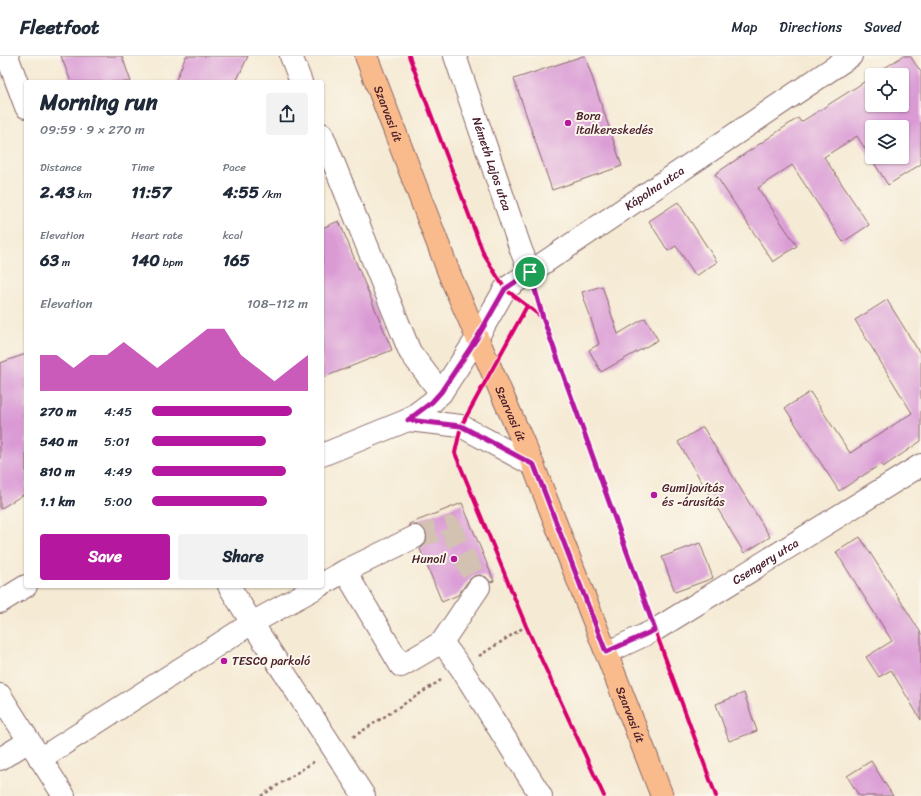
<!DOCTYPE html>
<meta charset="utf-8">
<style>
body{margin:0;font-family:Sriracha,sans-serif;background:#f2f2f3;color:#1f2937;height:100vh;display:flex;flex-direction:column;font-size:15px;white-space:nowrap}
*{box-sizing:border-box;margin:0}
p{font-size:13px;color:#747a83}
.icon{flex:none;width:22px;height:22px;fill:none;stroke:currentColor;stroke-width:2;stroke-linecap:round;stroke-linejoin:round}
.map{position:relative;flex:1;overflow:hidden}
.panel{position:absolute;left:24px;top:24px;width:300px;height:508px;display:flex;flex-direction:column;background:#fff;border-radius:4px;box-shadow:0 1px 3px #0004}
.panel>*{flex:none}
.buttons{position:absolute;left:865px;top:12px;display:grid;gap:8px}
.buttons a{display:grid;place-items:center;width:44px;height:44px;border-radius:4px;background:#fff;box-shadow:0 1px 3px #0004;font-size:20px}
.pin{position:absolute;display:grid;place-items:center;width:34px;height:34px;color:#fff;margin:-17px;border:2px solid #fff;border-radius:50%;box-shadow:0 1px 4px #0007}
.round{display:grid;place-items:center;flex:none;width:42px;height:42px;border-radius:4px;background:#f2f2f3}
.summary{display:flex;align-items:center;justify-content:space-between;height:68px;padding:0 16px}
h1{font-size:22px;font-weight:700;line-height:30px}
.metrics{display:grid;grid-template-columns:repeat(3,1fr);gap:6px;height:68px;padding:4px 16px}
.metrics div{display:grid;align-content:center}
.metrics b{font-size:17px;font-weight:700}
.metrics small{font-size:11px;font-weight:400}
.metrics p{font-size:11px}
.chart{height:112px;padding:8px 16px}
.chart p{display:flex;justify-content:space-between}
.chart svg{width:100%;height:72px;margin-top:4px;fill:#b5179e;opacity:.7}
.cta{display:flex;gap:8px;margin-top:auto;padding:8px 16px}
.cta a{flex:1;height:46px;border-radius:4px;background:#b5179e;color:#fff;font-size:16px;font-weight:700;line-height:46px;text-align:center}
.cta a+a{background:#f2f2f3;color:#1f2937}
ul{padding:0 16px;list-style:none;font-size:13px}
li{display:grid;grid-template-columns:64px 48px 1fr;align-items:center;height:30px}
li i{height:10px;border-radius:5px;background:#b5179e}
header{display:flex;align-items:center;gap:24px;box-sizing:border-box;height:56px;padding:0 20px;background:#fff;border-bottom:1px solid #e0e1e3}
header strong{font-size:19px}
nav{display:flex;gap:22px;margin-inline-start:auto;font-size:14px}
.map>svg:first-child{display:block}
.building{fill:#da9bd5;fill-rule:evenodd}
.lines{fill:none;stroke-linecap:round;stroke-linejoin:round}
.minor-tunnel{stroke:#d3c1b2;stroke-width:22;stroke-dasharray:22 11;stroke-linecap:butt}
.minor-casing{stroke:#866666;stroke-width:24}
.major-casing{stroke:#866666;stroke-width:24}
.path{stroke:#866666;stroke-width:2.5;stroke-dasharray:3 3;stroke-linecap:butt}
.minor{stroke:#fff;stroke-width:22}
.major{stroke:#fabb8c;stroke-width:22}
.cycleway-casing{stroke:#fbf7ec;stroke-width:6}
.cycleway{stroke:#d6006c;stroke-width:4}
.route-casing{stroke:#fff;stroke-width:8}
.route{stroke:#b5179e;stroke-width:5}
.poi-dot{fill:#b5179e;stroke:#fbf7ec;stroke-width:1.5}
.labels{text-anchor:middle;stroke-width:4;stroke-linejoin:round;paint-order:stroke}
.street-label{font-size:12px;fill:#4a1f2b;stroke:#fbf7ec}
.poi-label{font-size:12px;fill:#4a1f2b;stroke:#fbf7ec;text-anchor:start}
</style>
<header>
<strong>Fleetfoot</strong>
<nav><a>Map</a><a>Directions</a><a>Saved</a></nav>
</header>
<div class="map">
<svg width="921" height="740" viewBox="0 0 921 740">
<rect width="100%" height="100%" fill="#fbf7ec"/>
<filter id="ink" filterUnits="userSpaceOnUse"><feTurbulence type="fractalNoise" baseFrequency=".025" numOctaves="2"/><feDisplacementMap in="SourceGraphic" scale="8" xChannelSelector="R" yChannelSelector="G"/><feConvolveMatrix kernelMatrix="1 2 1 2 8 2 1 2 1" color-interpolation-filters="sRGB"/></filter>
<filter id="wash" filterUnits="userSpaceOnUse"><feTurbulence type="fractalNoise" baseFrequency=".012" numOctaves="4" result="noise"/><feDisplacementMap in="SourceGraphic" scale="16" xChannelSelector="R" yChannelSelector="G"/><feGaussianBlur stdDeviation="0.9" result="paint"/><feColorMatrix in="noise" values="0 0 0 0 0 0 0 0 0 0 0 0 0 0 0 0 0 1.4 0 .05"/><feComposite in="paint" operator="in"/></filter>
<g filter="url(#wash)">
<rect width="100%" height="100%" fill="#f5ead4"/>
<g id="blocks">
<g class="building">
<path d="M61 0H122L131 26H71Z"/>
<path d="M186 0H248L236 26H175Z"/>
<path d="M583 0H585L622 110 552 134 514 23Z"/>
<path d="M903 0H910L921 16V108L888 129 857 80 824 101 869 169 843 186 792 109 758 132 797 190 773 206 715 118 798 62 801 66 872 21V49H902V19H874ZM872 71H902V101H872Z"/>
<path d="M678 146 717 206 696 220 676 190 668 195 649 165Z"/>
<path d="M339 165 392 294 322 322V172Z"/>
<path d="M602 230 618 278 645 262 658 284 601 316 589 294 599 288 582 236Z"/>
<path d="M887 244 921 299V385L883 411 881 408 839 435 785 352 810 336 850 397 912 357 855 264Z"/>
<path d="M26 298V437L0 453V307Z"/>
<path d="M703 371 770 481 744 497 678 386Z"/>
<path d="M462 447 494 525 490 526 486 521 480 519 474 520 469 524 458 539 442 546 420 493 426 488 427 482 426 476 422 470 416 469 410 470 409 468Z"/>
<path d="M860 481 921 577V664L891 614 879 621 866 601 892 585 836 496Z"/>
<path d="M700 487 713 522 675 536 662 501Z"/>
<path d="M744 637 757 675 729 685 716 648Z"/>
<path d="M871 705 893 740H859L847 720Z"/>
</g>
</g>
</g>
<g filter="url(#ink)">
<use href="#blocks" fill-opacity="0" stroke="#866666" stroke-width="1"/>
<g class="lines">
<path class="minor-tunnel" d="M415 481 450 471 479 531"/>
<defs>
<g id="minor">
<path d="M7 0 26 51"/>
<path d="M291 0 301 26"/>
<path id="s1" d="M455 0 521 194 530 216"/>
<path d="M322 78 410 296 441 337"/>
<path d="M408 364 461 370 533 409"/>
<path id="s2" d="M322 399 408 364 432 346 441 337 477 282 505 233 851 0"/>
<path d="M345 515 415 481"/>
<path d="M322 528 345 515 401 610 442 586 461 612 541 740"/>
<path d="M229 530 252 567 364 740"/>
<path d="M0 546 26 530"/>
<path d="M442 586 479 531"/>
<path id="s3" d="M606 597 655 574 921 409"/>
<path d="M0 639 64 740"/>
<path d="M0 703 29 685"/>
<path d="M40 703 252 567 319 530"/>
</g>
<g id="major">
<path id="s4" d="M366 0 451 222 533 409 662 740"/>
</g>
</defs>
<use href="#minor" class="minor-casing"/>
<use href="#major" class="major-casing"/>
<g class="path">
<path d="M479 600 526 570"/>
<path d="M353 681 441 624"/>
<path d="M261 740 315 705"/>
</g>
<use href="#minor" class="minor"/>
<use href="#major" class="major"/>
<defs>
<g id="cycleway">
<path d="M409 0 484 199 505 233 543 262 655 574 716 740"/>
<path d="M527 250 461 370 455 397 526 570 604 740"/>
</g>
</defs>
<use href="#cycleway" class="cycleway-casing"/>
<use href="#cycleway" class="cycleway"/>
</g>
</g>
<g class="lines" filter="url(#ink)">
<defs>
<path id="route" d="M530 216 543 262 655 574 606 596 534 409 461 370 408 364 432 346 441 336 477 282 505 233Z"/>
</defs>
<use href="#route" class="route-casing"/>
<use href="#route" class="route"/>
</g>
<g class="poi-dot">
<circle cx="568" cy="67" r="4"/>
<circle cx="654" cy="439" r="4"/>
<circle cx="454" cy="503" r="4"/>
<circle cx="224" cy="605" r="4"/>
</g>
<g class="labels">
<g class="street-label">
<text dy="4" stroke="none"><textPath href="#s4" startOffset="62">Szarvasi út</textPath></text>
<text dy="4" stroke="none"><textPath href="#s1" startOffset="114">Németh Lajos utca</textPath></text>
<text dy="4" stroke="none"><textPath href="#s2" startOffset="438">Kápolna utca</textPath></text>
<text dy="4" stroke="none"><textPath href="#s4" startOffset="386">Szarvasi út</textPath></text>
<text dy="4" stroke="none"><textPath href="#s3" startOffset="184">Csengery utca</textPath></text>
<text dy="4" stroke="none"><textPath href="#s4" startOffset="710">Szarvasi út</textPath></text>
</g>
<g class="poi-label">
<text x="576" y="64">Bora<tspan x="576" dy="14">italkereskedés</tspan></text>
<text x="662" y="436">Gumijavítás<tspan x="662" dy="14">és -árusítás</tspan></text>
<text x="446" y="507" text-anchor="end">Hunoil</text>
<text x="232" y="609">TESCO parkoló</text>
</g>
</g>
</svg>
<div class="buttons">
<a><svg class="icon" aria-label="locate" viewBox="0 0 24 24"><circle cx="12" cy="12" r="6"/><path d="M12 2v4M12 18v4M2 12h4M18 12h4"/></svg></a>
<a><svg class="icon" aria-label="layers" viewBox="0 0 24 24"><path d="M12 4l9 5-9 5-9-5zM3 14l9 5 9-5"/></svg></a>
</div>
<div class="pin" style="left:530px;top:216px;background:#1e9e55"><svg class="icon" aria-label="arrive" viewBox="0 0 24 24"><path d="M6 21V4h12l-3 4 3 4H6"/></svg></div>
<section class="panel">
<div class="summary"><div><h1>Morning run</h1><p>09:59 · 9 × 270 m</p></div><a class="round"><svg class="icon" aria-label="share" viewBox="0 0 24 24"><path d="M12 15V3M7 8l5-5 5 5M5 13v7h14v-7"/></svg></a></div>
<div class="metrics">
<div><p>Distance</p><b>2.43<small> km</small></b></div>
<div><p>Time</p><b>11:57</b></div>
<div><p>Pace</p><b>4:55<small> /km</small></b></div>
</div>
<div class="metrics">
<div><p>Elevation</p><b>63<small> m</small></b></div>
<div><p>Heart rate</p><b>140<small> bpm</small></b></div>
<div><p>kcal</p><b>165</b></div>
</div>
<div class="chart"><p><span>Elevation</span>108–112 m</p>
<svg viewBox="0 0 160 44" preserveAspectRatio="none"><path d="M0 44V22L10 22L20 30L30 22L40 22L50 14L60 22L70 30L80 22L90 14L100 6L110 6L120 22L130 30L140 38L150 30L160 22V44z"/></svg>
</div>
<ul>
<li><b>270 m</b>4:45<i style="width:90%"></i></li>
<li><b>540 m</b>5:01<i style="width:73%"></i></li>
<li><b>810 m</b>4:49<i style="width:86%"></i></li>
<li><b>1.1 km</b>5:00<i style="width:74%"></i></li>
</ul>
<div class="cta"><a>Save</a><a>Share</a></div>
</section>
</div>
